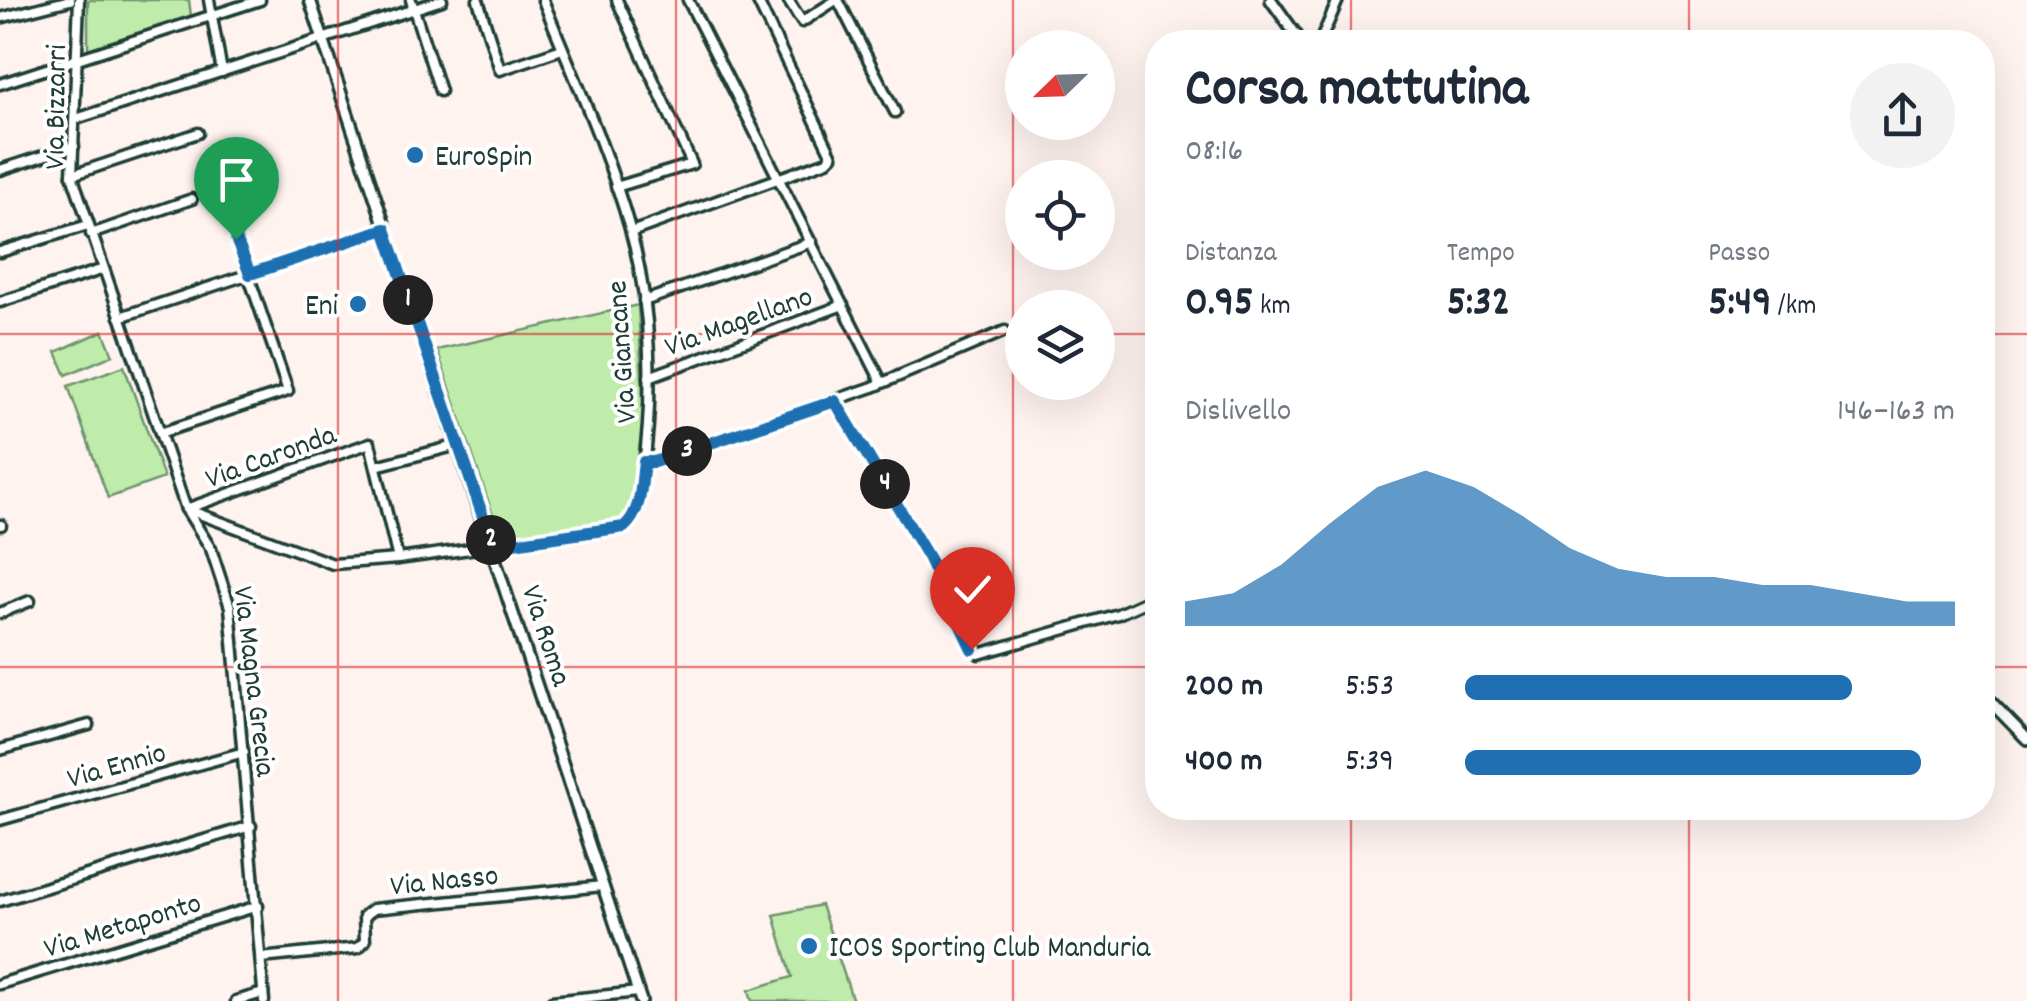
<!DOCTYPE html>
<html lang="it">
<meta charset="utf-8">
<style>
body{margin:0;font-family:Dekko,sans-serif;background:#f2f2f3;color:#1f2937;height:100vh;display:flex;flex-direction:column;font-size:38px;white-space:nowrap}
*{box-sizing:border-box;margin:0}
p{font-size:32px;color:#747a83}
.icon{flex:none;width:55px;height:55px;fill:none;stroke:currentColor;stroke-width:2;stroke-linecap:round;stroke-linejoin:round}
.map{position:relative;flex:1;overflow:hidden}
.drawer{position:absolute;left:1145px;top:30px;width:850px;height:790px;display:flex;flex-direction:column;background:#fff;border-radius:40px;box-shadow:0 10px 40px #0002}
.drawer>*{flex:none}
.needle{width:65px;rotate:247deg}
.controls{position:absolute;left:1005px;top:30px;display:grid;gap:20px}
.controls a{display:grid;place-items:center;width:110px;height:110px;border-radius:50%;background:#fff;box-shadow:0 10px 40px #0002;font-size:50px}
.pin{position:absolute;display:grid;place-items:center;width:85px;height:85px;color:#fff;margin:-102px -42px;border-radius:50% 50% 50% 0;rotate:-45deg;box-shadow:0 0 10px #0007}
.pin .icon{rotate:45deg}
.km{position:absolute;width:50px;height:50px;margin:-25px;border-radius:50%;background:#222;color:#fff;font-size:28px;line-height:50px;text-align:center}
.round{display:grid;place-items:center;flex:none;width:105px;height:105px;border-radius:52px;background:#f2f2f3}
.headline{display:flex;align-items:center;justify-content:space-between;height:170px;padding:0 40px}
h1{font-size:55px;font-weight:700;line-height:75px}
.metrics{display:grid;grid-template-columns:repeat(3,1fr);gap:15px;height:170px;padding:10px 40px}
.metrics div{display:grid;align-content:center}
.metrics b{font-size:42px;font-weight:700}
.metrics small{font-size:28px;font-weight:400}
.metrics p{font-size:28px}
.chart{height:280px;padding:20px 40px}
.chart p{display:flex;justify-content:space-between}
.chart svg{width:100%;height:180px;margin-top:10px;fill:#1f6fb2;opacity:.7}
ul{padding:0 40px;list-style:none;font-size:32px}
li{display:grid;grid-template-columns:160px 120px 1fr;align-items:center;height:75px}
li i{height:25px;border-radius:12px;background:#1f6fb2}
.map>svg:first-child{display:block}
.green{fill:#bfecaa;stroke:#6f946f;stroke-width:2.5}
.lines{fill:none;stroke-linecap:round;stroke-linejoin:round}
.minor-casing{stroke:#1f3d34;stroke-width:15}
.tertiary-casing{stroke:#1f3d34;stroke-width:16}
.minor{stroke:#fff;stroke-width:8}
.tertiary{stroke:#fff;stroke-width:9}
.route-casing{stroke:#fff;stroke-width:20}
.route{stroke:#1f6fb2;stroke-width:12}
.grid{fill:none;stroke:#d62828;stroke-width:2.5;stroke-opacity:0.55}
.poi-dot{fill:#1f6fb2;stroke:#fff;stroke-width:4}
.labels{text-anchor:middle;stroke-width:8;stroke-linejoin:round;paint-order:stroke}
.street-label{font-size:30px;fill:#1f3d34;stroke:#fff}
.poi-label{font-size:30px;fill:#1f3d34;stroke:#fff;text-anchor:start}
</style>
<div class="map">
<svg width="2027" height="1001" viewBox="0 0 2027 1001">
<rect width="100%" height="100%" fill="#fef3ef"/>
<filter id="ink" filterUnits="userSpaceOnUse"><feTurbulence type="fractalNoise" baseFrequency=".01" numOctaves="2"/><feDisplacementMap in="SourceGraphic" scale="20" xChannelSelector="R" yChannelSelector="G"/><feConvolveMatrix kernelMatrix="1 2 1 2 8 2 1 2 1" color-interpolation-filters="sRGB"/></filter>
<g filter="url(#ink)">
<g class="green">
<path d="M88 0H189L191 16 88 50Z"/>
<path d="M638 305 644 412 632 506 621 521 608 527 502 542 437 350Z"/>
<path d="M103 331 113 355 66 375 56 352Z"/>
<path d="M124 366 164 478 108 498 68 386Z"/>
<path d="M821 905 853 1001H752L749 990 792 977 774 915Z"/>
</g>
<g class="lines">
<defs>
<g id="minor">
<path d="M79 0 72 175 186 509 211 549 230 607 264 1001"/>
<path d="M209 0 222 72"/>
<path d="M411 0 440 91"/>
<path d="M478 0 500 70 562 49"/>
<path d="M688 0 882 383"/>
<path d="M788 0 802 22 836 0"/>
<path d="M838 0 895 112"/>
<path d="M0 18 70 0"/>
<path d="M1320 42 1338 0"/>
<path d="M0 84 260 0"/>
<path d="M76 119 442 0"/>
<path d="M0 170 74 146"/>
<path d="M72 175 198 133"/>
<path d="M616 187 692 164 617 0"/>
<path d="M631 232 827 161 832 156 757 0"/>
<path d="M91 234 192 199"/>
<path d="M0 252 88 225"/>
<path d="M644 301 812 242"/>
<path d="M0 302 104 269"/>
<path d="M120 317 385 229"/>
<path d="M649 377 843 305"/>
<path d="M835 401 929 557 967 639 979 654 1118 614 1158 596"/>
<path d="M160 433 288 391 236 239"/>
<path d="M644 462H654L873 387 1005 331"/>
<path d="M376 466 458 445"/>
<path d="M186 509 333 564 398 559 615 529C641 525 640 494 643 473 654 394 652 306 630 229 608 151 573 75 543 0"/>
<path d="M186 509 370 443 398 559"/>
<path d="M0 525H1"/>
<path d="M0 613 30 601"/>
<path d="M0 750 89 725"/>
<path d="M0 820 244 752"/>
<path d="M0 901 251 826"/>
<path d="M261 958 358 948 365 941 364 916 373 909 603 886"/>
<path d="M0 984 258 906"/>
<path d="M236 1001 263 993"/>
<path d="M552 1001 638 992"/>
</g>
<g id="tertiary">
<path d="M310 0 641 1001"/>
<path d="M1271 0 1301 42"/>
<path d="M1982 693 2027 739"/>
</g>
</defs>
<use href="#minor" class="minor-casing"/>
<use href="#tertiary" class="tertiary-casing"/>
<use href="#minor" class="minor"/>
<use href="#tertiary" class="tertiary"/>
</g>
</g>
<g class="lines" filter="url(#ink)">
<defs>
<path id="route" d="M236 239 250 274 385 229 493 546 624 527C642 511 641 485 644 462H654L835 401 928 557 972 649"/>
</defs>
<use href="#route" class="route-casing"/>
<use href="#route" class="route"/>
</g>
<path class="grid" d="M338 0V1001M676 0V1001M1013 0V1001M1351 0V42M1689 0V42M0 334H1022M1098 334H1158M1982 334H2027M0 667H1158M1982 667H2027M1351 808V1001M1689 808V1001"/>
<g class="poi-dot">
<circle cx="415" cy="155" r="10"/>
<circle cx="358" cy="304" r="10"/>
<circle cx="809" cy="946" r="10"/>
</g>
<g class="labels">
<g class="street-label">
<text transform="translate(54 107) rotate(-89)" y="10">Via Bizzarri</text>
<text transform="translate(738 320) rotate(-20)" y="10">Via Magellano</text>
<text transform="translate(620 352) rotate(-94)" y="10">Via Giancane</text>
<text transform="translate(270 455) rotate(-20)" y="10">Via Caronda</text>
<text transform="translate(548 635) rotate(72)" y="10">Via Roma</text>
<text transform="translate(256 681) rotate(83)" y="10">Via Magna Grecia</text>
<text transform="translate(116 764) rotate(-16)" y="10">Via Ennio</text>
<text transform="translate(444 879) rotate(-6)" y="10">Via Nasso</text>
<text transform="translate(122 924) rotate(-17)" y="10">Via Metaponto</text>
</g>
<g class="poi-label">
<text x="435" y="165">EuroSpin</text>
<text x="338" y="314" text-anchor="end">Eni</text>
<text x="829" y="956">ICOS Sporting Club Manduria</text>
</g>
</g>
</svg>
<div class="controls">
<a><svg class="needle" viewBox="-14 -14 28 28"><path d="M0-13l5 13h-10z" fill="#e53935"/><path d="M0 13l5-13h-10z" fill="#747a83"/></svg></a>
<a><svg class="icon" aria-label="locate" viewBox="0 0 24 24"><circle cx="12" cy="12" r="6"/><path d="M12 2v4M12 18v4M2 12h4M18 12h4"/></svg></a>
<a><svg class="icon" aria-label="layers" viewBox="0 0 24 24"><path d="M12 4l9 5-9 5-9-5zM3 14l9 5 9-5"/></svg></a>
</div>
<div class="pin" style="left:236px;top:239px;background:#1e9e55"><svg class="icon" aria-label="arrive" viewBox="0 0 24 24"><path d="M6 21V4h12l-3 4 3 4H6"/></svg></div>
<div class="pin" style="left:972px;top:649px;background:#d93025"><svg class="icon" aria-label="check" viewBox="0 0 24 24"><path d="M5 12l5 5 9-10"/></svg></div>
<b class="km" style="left:408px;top:300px">1</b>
<b class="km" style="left:491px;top:540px">2</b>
<b class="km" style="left:687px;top:451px">3</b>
<b class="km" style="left:885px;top:484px">4</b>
<section class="drawer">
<div class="headline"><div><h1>Corsa mattutina</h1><p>08:16</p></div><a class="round"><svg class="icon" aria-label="share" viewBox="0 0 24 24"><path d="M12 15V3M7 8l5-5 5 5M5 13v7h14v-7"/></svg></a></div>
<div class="metrics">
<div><p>Distanza</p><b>0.95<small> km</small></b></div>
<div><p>Tempo</p><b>5:32</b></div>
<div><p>Passo</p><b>5:49<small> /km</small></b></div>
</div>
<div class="chart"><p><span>Dislivello</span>146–163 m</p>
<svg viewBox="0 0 160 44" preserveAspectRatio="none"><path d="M0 44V38L10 36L20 29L30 19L40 10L50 6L60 10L70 17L80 25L90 30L100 32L110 32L120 34L130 34L140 36L150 38L160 38V44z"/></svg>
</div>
<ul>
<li><b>200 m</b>5:53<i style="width:79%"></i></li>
<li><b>400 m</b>5:39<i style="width:93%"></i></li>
</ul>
</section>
</div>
